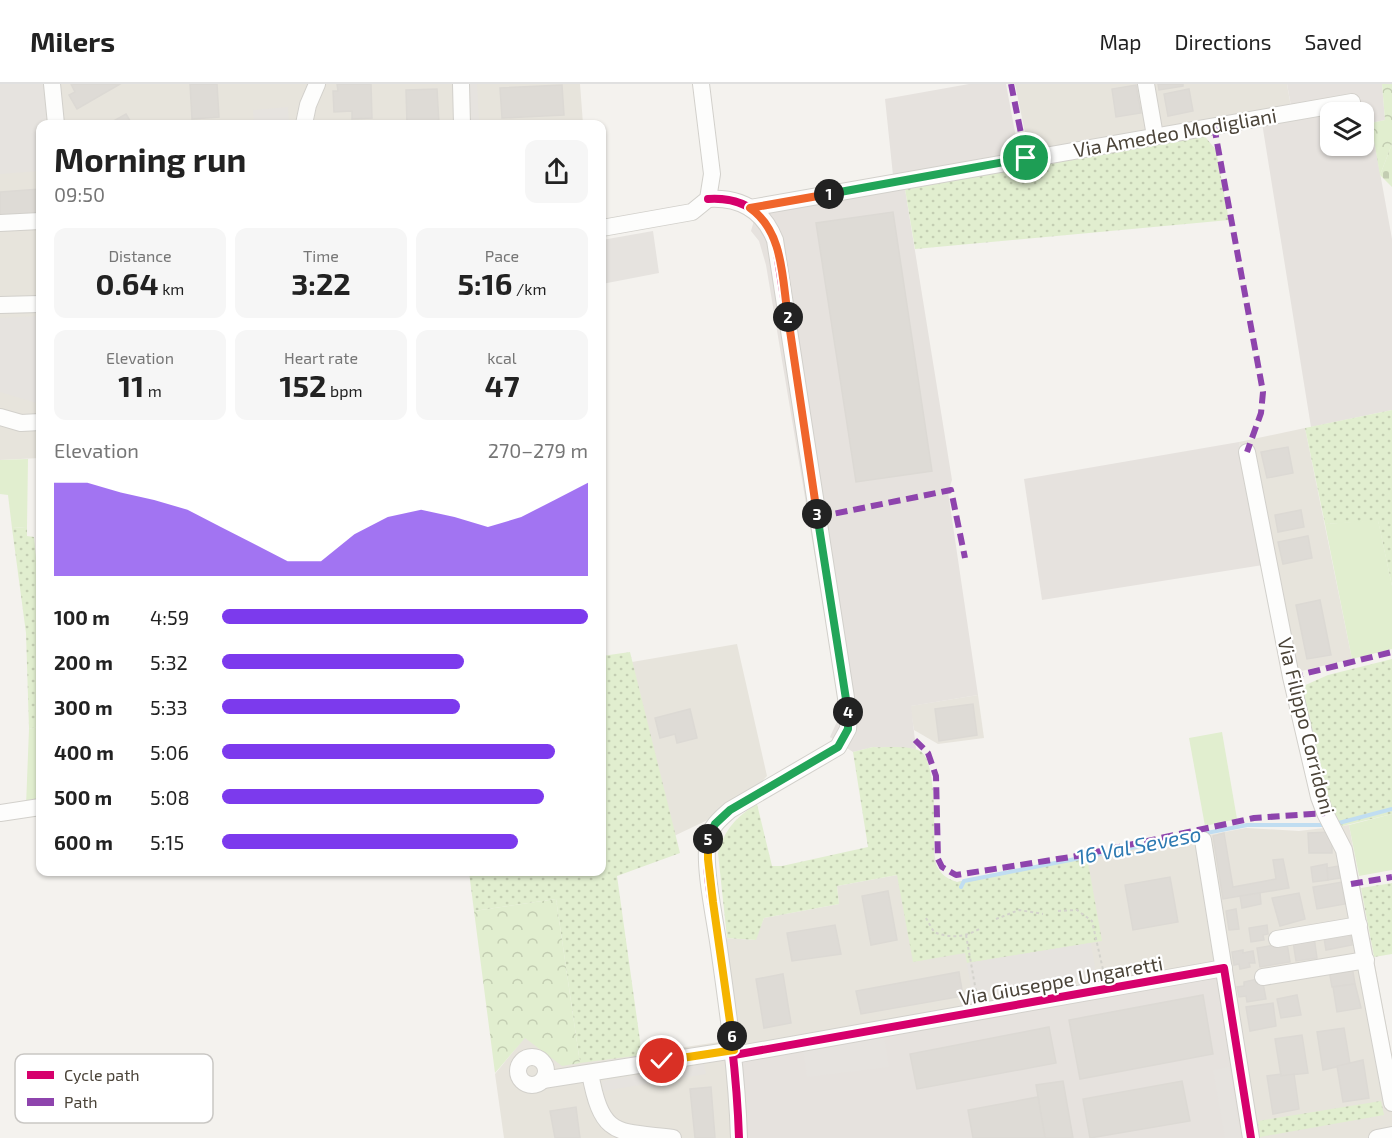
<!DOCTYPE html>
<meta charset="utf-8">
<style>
body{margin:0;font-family:"Exo 2",sans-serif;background:#f6f6f6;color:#222;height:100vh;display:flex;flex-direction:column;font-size:22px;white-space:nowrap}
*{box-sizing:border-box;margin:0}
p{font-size:20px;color:#767676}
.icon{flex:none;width:33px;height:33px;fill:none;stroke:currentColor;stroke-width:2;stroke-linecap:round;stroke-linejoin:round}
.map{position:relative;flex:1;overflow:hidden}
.sheet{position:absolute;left:36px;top:36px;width:570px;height:756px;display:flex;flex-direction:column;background:#fff;border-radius:12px;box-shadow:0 2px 4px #0004}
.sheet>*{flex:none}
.buttons{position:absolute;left:1320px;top:18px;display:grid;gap:12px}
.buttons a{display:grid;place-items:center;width:54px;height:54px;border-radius:12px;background:#fff;box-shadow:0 2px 4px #0004;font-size:30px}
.pin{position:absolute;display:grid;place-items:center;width:51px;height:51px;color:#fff;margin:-26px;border:3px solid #fff;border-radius:50%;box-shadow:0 2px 6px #0007}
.km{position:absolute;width:30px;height:30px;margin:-15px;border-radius:50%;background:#222;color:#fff;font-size:16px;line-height:30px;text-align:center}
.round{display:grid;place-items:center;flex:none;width:63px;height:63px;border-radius:12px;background:#f6f6f6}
.head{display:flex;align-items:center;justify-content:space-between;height:102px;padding:0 18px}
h1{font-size:33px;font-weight:700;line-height:45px}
.stats{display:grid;grid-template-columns:repeat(3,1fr);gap:9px;height:102px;padding:6px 18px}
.stats div{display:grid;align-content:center;border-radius:12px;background:#f6f6f6;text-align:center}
.stats b{font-size:30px;font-weight:700}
.stats small{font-size:16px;font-weight:400}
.stats p{font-size:16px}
.chart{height:168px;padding:12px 18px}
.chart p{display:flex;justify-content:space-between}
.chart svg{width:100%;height:108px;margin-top:6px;fill:#7c3aed;opacity:.7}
ul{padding:0 18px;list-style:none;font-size:20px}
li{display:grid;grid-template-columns:96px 72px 1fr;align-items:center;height:45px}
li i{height:15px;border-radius:8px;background:#7c3aed}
header{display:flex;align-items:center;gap:36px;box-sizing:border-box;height:84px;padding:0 30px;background:#fff;border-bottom:2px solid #e0e0e0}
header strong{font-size:28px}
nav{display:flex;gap:33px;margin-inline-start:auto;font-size:21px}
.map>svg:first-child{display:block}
.residential{fill:#e7e4dc}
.industrial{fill:#e6e2de;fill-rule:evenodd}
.grass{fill:url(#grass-dots)}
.forest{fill:url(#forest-crowns)}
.cemetery{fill:url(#cemetery-stones)}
.garden{fill:#e1eecf}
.parking{fill:#e6e3df}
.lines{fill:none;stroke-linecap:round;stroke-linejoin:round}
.stream{stroke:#c0ddf1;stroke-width:4}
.building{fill:#dedbd6;stroke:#dcd9d4;stroke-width:1.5}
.minor-casing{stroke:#d2d0cb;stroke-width:18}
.path{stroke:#d3d2cc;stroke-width:2;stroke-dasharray:3 3;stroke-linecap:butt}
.minor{stroke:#fdfdfc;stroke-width:16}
.quiet{stroke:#8e44ad;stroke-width:6;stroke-dasharray:12 6;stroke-linecap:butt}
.cycleway-casing{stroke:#fff;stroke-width:11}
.cycleway{stroke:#d6006c;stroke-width:8}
.split-1-casing{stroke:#fff;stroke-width:12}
.split-2-casing{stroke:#fff;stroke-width:12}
.split-3-casing{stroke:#fff;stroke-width:12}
.split-4-casing{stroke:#fff;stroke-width:12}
.split-5-casing{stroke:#fff;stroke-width:12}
.split-6-casing{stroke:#fff;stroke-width:12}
.split-7-casing{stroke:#fff;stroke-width:12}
.split-1{stroke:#22a559;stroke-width:8}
.split-2{stroke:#f0652b;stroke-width:8}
.split-3{stroke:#f0652b;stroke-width:8}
.split-4{stroke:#22a559;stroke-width:8}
.split-5{stroke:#22a559;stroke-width:8}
.split-6{stroke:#f5b400;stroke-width:8}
.split-7{stroke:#f5b400;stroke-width:8}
.labels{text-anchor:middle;stroke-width:4.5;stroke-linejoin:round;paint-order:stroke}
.street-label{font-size:20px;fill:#4b4439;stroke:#fff}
.water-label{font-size:21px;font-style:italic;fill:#2e7ab2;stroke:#fff}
.key{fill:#fff;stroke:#c9c7c4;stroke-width:1.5}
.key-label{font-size:16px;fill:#4b4439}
</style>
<header>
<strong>Milers</strong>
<nav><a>Map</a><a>Directions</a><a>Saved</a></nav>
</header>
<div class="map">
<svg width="1392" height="1054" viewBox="0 0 1392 1054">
<defs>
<pattern id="grass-dots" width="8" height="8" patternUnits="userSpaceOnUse" patternTransform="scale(1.5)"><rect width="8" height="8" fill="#e1eecf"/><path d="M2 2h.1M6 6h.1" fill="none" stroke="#c3cdb2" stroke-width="1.8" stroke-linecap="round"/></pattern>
<pattern id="forest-crowns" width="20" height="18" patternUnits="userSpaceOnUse" patternTransform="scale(1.5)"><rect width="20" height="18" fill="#e1eecf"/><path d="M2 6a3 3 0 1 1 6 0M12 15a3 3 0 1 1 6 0" fill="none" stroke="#c3cdb2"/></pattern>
<pattern id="cemetery-stones" width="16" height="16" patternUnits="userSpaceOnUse" patternTransform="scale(1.5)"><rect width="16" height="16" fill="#e1eecf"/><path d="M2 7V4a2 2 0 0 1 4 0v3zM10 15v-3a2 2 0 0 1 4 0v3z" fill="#c3cdb2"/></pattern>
</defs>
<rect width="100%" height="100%" fill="#f4f2ee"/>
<g class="residential">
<path d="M0 0H580L583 40H40V374L0 376Z"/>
<path d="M1015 0H1287L1291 23 1029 68Z"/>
<path d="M1305 344 1352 575 1284 591 1239 358Z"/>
<path d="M737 560 767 692 758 702 716 732 674 752 632 578Z"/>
<path d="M978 611 984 654 938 660 914 646 910 622Z"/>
<path d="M1349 741 1392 972V1054H504L495 990 525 953 562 981 719 958 722 946 710 853 755 856 764 834 839 820 837 802 897 791 934 767 937 786 947 795 957 798 1246 744 1299 747Z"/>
</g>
<g class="industrial">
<path d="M969 0H1006L1021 80 905 105 952 396 948 408 978 611 911 622 916 665 873 663 853 668 830 653 840 631 839 616 766 181 759 157 751 147 757 126 894 101 885 15Z"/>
<path d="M1287 0H1382L1385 36 1371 39 1392 155V326L1311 343 1262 39 1293 33ZM1330 28H1364V62H1330Z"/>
<path d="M1239 358 1263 481 1042 516 1024 395Z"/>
<path d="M1221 887 1247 1054H743L738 976Z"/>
</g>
<g class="grass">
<path d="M1202 49 1216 66 1229 136 915 165 905 105Z"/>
<path d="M1392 326V502L1378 437 1325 440 1305 344Z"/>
<path d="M27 443V452L34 453 40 515V643L29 645 26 549 12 444Z"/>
<path d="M630 568 680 769 617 792 642 971 580 979 556 815 474 827 469 788H602V572Z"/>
<path d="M1392 575V730L1342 742 1328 718 1301 603 1328 591Z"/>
<path d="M873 663C886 664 908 661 920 667 938 677 934 755 934 776 939 789 945 794 957 798L1087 773 1102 857 967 879 965 869 913 878 897 791 837 802 839 820 764 834 756 856 727 854 718 769C725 745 736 733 757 720L772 782H782L868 763 853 668Z"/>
<path d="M1392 799V870L1374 873 1361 804Z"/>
<path d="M1381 1017 1384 1031 1260 1053 1258 1037Z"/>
</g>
<g class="forest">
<path d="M1382 0H1392V60L1380 91 1371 39 1385 36Z"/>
<path d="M556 815 580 979 562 982 525 954 495 989 474 827Z"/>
</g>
<path class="cemetery" d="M1392 60V103L1380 91Z"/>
<g class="garden">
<path d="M28 375 27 443 12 444 8 411 0 410V376Z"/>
<path d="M1378 436 1392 502V565L1352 575 1325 440Z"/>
<path d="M40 643V720L26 722 29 645Z"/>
<path d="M1222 648 1237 735 1205 742 1189 654Z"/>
<path d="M1392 730V786L1359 792 1349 741Z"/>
</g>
<g class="parking">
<path d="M0 0H45L47 40H40V87L0 90Z"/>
<path d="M468 0H477L479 38 470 39Z"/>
<path d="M288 23 289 40H254L253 26Z"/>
<path d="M653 147 659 189 602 200V156Z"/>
<path d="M40 232V320L0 308V234Z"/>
<path d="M1091 859 1096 890 972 911 967 879Z"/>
<path d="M884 951 889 983 807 993 803 966Z"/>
<path d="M704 980 706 990 603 1007 602 997Z"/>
<path d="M1229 983 1241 1054H1225L1213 986Z"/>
</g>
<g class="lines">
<g class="stream">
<path d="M1335 740 1392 725"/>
<path d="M961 803 964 797 1247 741H1323"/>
</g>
</g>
<g class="building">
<path d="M120 0 77 25 69 11 75 8 71 0Z"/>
<path d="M190 0H217L219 33 192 35Z"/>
<path d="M337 0H371L372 34 352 35V27L334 28 333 7H338Z"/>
<path d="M1158 0H1183V2L1159 6Z"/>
<path d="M562 1 564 31 502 34 500 4Z"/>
<path d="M1136 1 1141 29 1116 33 1112 5Z"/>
<path d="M437 5 439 40H407L406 6Z"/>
<path d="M1189 5 1193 27 1168 32 1164 10Z"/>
<path d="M126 30 132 40H108Z"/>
<path d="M40 105V131L0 133V108Z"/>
<path d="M893 128 932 387 856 398 816 139Z"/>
<path d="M1288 363 1293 389 1267 394 1261 368Z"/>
<path d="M1301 426 1304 443 1278 448 1275 431Z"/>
<path d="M1308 452 1312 474 1283 480 1278 458Z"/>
<path d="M1320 516 1331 571 1307 575 1296 521Z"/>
<path d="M973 620 977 651 939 657 935 625Z"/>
<path d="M690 625 697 654 677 659 675 650 660 654 655 634Z"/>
<path d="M1332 748V769H1309L1308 749Z"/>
<path d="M1224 749 1233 803 1276 795 1273 776 1283 775 1289 804 1223 815 1213 752Z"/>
<path d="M1327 780 1328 796 1313 798 1311 783Z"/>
<path d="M1338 782 1341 794 1328 796 1327 784Z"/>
<path d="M1170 793 1178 838 1133 846 1125 801Z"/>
<path d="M1342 798 1345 820 1317 825 1313 803Z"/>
<path d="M888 807 897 856 871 861 862 812Z"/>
<path d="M1260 809 1261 820 1242 824 1240 812Z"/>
<path d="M1299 809 1305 835 1280 842 1272 814Z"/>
<path d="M1236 825 1239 845 1229 846 1226 827Z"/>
<path d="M835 841 841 870 792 877 787 849Z"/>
<path d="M1267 841 1268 850 1263 851 1264 856 1251 858 1249 844Z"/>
<path d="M1350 849 1352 861 1326 866 1324 854Z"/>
<path d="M1314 853 1317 874 1296 877 1293 857Z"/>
<path d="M1287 859 1290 878 1260 883 1257 864Z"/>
<path d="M1243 866V869L1253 867 1255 879H1249L1250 883 1240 885 1239 880 1234 881 1232 868Z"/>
<path d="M1352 882 1355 900 1332 903 1329 886Z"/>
<path d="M959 888 963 912 861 930 856 907Z"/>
<path d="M783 890 791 939 764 944 756 895Z"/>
<path d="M1262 894 1266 915 1247 918 1246 912 1239 913 1237 903 1244 902V898Z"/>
<path d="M1355 900 1361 924 1337 928 1333 903Z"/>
<path d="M1203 911 1213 970 1080 995 1069 936Z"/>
<path d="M1297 911 1301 931 1281 934 1277 915Z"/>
<path d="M1273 919 1276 942 1250 947 1246 923Z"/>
<path d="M1049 943 1056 979 917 1005 910 970Z"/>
<path d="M1344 944 1350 980 1323 986 1317 948Z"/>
<path d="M1302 951 1308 989 1281 992 1275 955Z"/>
<path d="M1363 976 1369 1014 1343 1018 1337 982Z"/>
<path d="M1281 990V992L1294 990 1299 1025 1273 1030 1267 992Z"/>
<path d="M1063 997 1073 1054H1045L1036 1001Z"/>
<path d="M1182 997 1190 1037 1090 1054 1083 1015Z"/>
<path d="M711 1003 715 1054H695L690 1005Z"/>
<path d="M1038 1013 1045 1054H973L968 1026Z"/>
<path d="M576 1023 580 1054H555L550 1027Z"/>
</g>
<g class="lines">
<defs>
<g id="minor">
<path d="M52 0 56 40"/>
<path d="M461 0 462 40"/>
<path d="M1146 0 1155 52"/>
<path d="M304 40 308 21 317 0"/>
<path d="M708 115C740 113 763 126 775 156L849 633 848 645 838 663 730 726C721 734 711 742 708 755 703 782 715 835 719 864 728 927 737 990 739 1054"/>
<path d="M750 124 1352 18"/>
<path d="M0 139 40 137"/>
<path d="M602 144 692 128 708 115 712 90 701 0"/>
<path d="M0 221 40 220"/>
<path d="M0 333 21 339 40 338"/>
<path d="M1247 368 1291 593 1319 713 1325 729 1344 766 1392 1019"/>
<path d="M0 729 40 723"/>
<path d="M1203 756 1251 1054"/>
<path d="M1277 855 1359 841"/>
<path d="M1263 893 1366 876"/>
<path d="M734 971 1224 884"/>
<circle cx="532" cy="987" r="14"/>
<path d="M590 989C602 1054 616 1047 673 1054"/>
<path d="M543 996 734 966"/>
<path d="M1377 1054 1392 1051"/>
</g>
</defs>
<use href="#minor" class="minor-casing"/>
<g class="path">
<path d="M1058 827 1077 826 1092 837 1104 890"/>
<path d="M926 834 934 848C951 855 966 853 981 844"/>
<path d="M996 835 1019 826 1043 830"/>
<path d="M966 851 977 913"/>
</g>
<use href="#minor" class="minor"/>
<g class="quiet">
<path d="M1011 0 1026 74"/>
<path d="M1214 42 1263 308 1261 329 1247 368"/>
<path d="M818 433 951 406 965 474"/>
<path d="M1291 593 1392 568"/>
<path d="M915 656 928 669 936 692 938 775 942 783 956 791 1077 772 1254 734 1325 729"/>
<path d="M1351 800 1392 793"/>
</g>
<defs>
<g id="cycleway">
<path d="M708 115C740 113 763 126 775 156L849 633 848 645 838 663 730 726C721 734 711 742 708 755 703 782 715 835 719 864 728 927 737 990 739 1054"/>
<path d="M734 971 1224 884 1251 1054"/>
</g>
</defs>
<use href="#cycleway" class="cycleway-casing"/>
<use href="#cycleway" class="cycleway"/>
</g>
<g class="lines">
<defs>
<path id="split-1" d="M829 110 1026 74"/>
<path id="split-2" d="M788 233C782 195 784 148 750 124L829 110"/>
<path id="split-3" d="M788 233 817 430"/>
<path id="split-4" d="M817 430 848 628"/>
<path id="split-5" d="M708 755 715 740 730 726 838 663 848 645V628"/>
<path id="split-6" d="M708 755V775L713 818 732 952"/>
<path id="split-7" d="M662 977 734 966 732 952"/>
</defs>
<use href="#split-1" class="split-1-casing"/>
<use href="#split-2" class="split-2-casing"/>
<use href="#split-3" class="split-3-casing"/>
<use href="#split-4" class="split-4-casing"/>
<use href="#split-5" class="split-5-casing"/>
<use href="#split-6" class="split-6-casing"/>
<use href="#split-7" class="split-7-casing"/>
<use href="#split-1" class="split-1"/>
<use href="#split-2" class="split-2"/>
<use href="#split-3" class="split-3"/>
<use href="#split-4" class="split-4"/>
<use href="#split-5" class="split-5"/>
<use href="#split-6" class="split-6"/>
<use href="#split-7" class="split-7"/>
</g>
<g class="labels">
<g class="street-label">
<text transform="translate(1175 49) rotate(-10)" y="7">Via Amedeo Modigliani</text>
<text transform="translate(1306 642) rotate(76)" y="7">Via Filippo Corridoni</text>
<text transform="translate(1061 897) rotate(-10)" y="7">Via Giuseppe Ungaretti</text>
</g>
<g class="water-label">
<text transform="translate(1139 762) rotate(-11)" y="7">16 Val Seveso</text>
</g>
</g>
<rect x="15" y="970" width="198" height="69" rx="9" class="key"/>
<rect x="27" y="987" width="27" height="8" fill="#d6006c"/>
<rect x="27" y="1014" width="27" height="8" fill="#8e44ad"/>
<g class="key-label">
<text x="64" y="997">Cycle path</text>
<text x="64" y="1024">Path</text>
</g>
</svg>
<div class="buttons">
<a><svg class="icon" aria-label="layers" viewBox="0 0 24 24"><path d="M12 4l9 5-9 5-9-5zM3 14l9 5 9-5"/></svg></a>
</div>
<div class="pin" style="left:1026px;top:74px;background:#1e9e55"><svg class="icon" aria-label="arrive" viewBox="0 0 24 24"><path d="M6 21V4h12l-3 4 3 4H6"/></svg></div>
<div class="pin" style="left:662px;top:977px;background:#d93025"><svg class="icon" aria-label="check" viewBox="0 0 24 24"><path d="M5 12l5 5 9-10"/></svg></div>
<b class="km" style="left:829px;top:110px">1</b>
<b class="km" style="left:788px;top:233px">2</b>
<b class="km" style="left:817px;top:430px">3</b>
<b class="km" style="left:848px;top:628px">4</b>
<b class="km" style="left:708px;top:755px">5</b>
<b class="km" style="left:732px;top:952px">6</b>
<section class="sheet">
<div class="head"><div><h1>Morning run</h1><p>09:50</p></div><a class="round"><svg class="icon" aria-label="share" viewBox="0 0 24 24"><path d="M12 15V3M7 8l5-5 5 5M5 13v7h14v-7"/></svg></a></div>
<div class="stats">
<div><p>Distance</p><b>0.64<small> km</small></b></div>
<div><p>Time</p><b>3:22</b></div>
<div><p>Pace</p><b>5:16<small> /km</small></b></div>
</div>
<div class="stats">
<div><p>Elevation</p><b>11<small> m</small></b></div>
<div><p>Heart rate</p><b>152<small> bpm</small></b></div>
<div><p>kcal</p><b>47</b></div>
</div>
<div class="chart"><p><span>Elevation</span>270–279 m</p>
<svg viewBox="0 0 160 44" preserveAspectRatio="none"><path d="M0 44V6L10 6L20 10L30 13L40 17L50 24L60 31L70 38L80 38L90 27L100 20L110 17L120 20L130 24L140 20L150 13L160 6V44z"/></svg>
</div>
<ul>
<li><b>100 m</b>4:59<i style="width:100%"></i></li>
<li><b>200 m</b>5:32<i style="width:66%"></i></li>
<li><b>300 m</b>5:33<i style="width:65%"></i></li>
<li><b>400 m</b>5:06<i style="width:91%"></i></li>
<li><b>500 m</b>5:08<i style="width:88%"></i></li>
<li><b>600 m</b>5:15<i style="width:81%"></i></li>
</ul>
</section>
</div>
